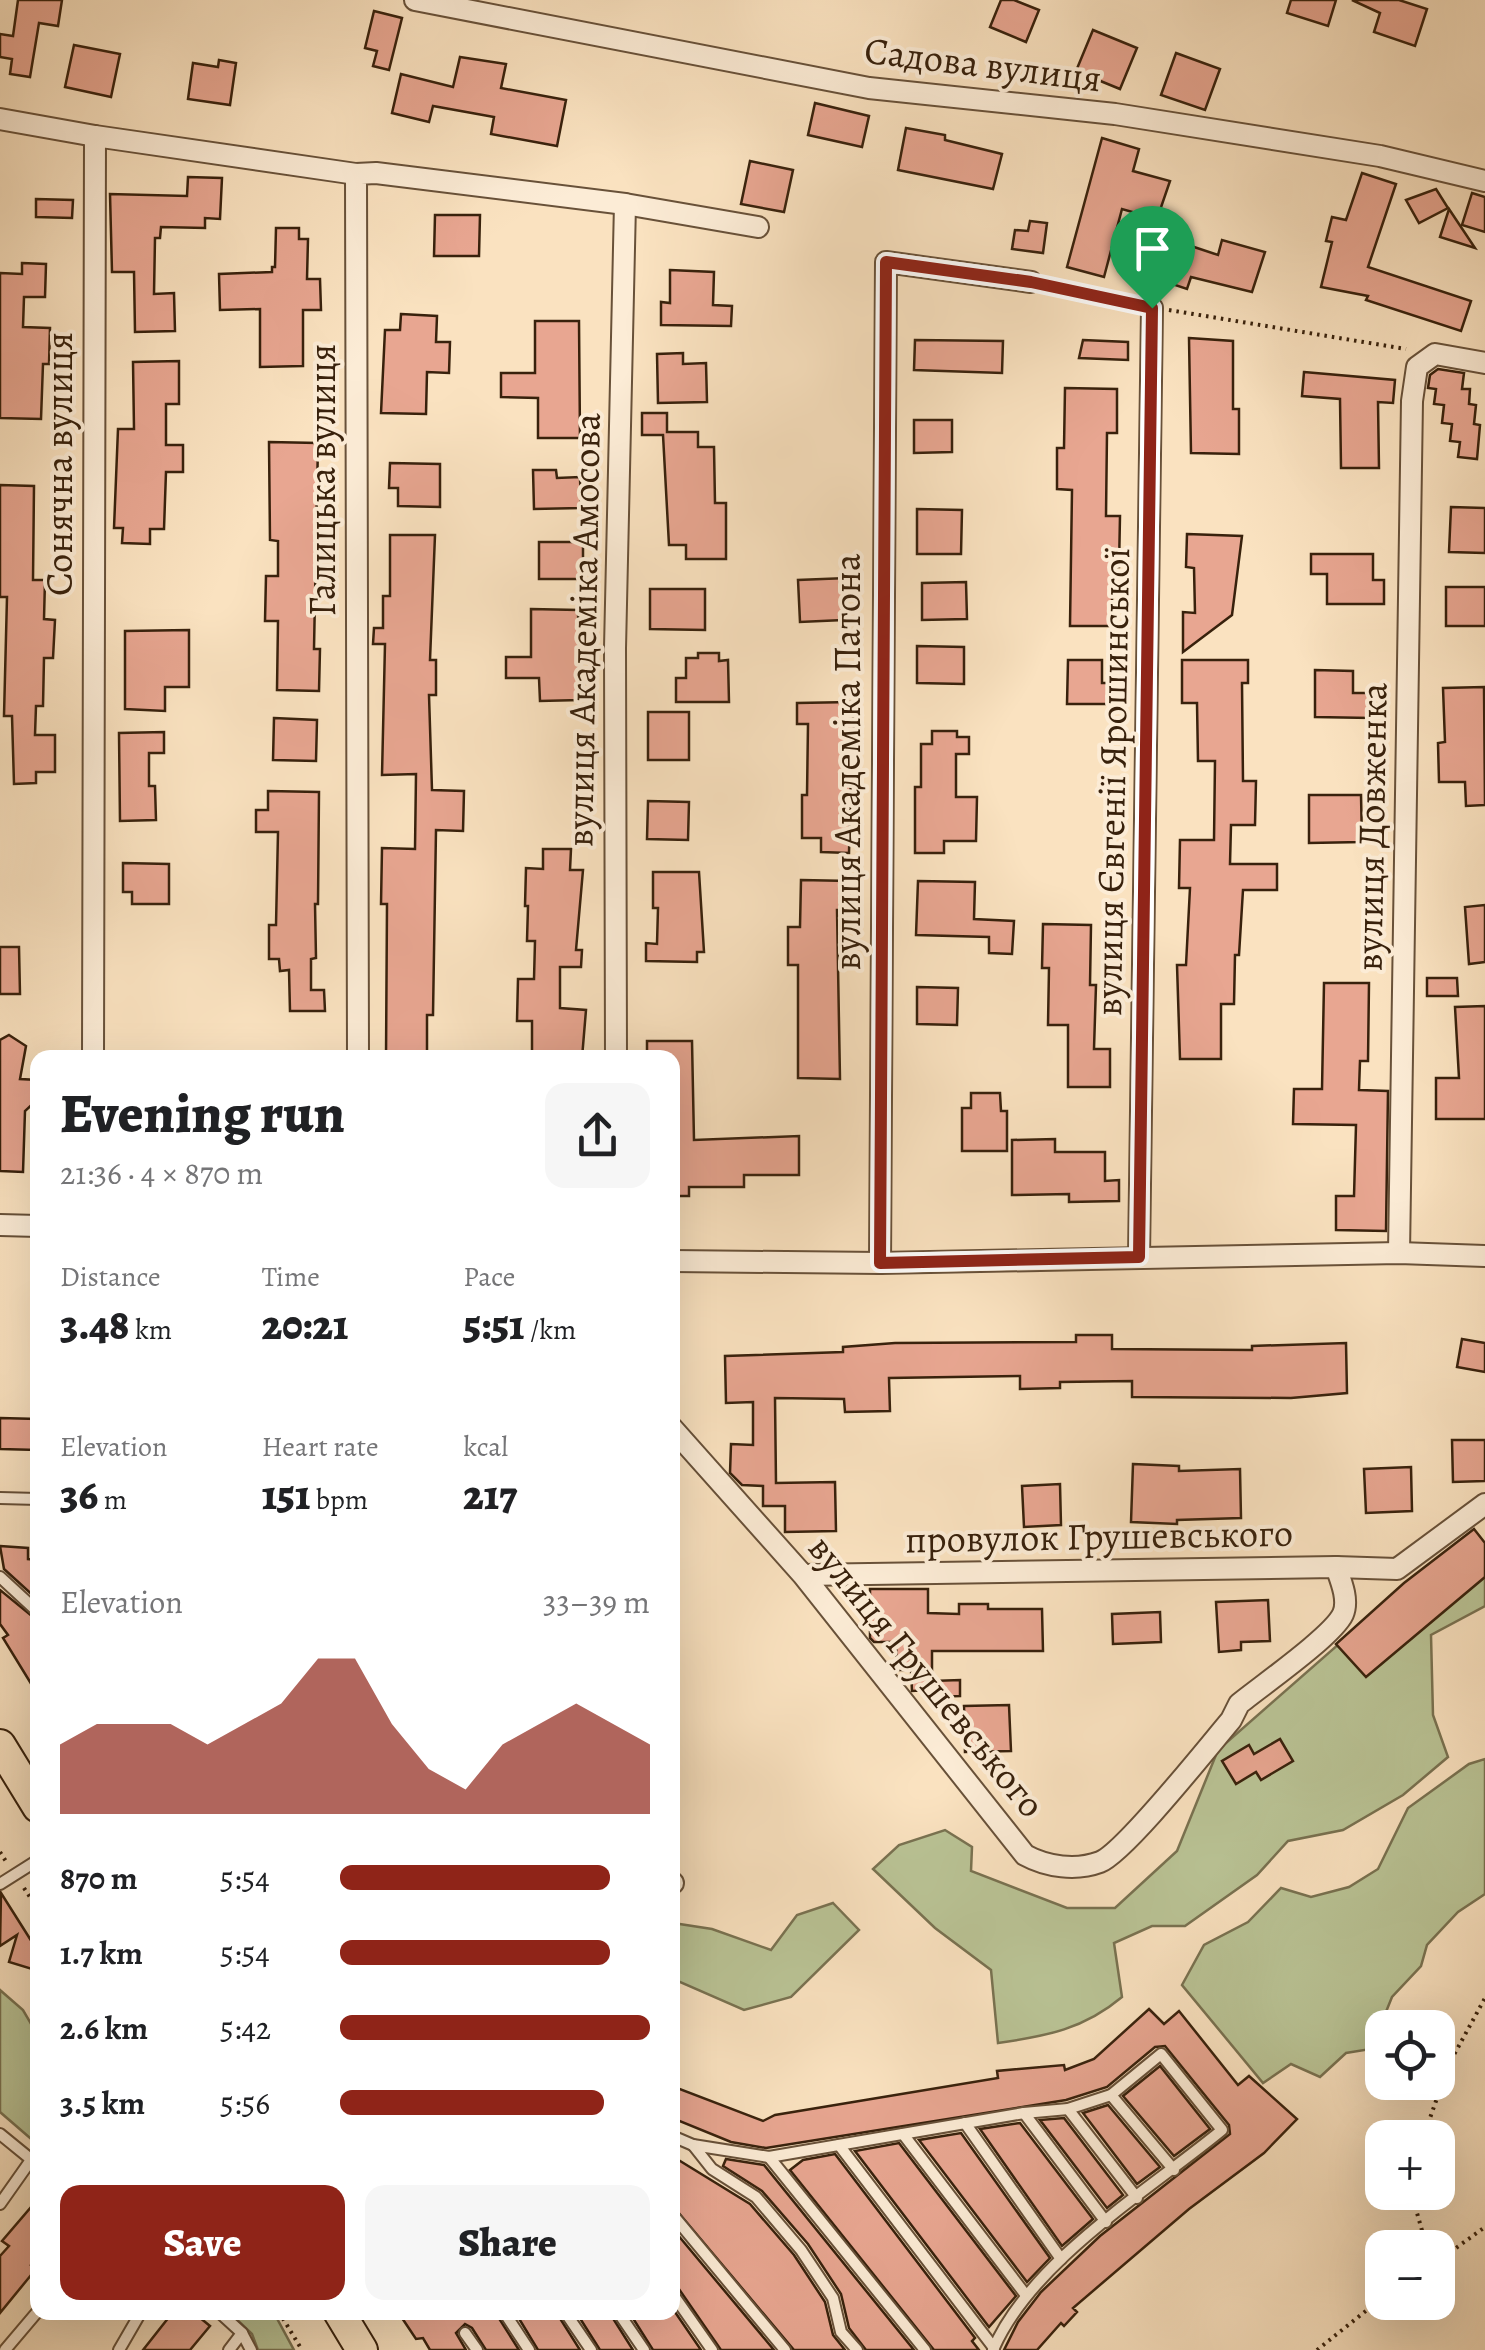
<!DOCTYPE html>
<meta charset="utf-8">
<style>
body{margin:0;font-family:Alegreya,serif;background:#f6f6f6;color:#202124;height:100vh;display:flex;flex-direction:column;font-size:38px;white-space:nowrap}
*{box-sizing:border-box;margin:0}
p{font-size:32px;color:#757577}
.icon{flex:none;width:55px;height:55px;fill:none;stroke:currentColor;stroke-width:2;stroke-linecap:round;stroke-linejoin:round}
.map{position:relative;flex:1;overflow:hidden}
.side{position:absolute;left:30px;top:1050px;width:650px;height:1270px;display:flex;flex-direction:column;background:#fff;border-radius:20px;box-shadow:0 10px 40px #0002}
.side>*{flex:none}
.controls{position:absolute;left:1365px;top:2010px;display:grid;gap:20px}
.controls a{display:grid;place-items:center;width:90px;height:90px;border-radius:20px;background:#fff;box-shadow:0 10px 40px #0002;font-size:50px}
.pin{position:absolute;display:grid;place-items:center;width:85px;height:85px;color:#fff;margin:-102px -42px;border-radius:50% 50% 50% 0;rotate:-45deg;box-shadow:0 0 10px #0007}
.pin .icon{rotate:45deg}
.round{display:grid;place-items:center;flex:none;width:105px;height:105px;border-radius:20px;background:#f6f6f6}
.head{display:flex;align-items:center;justify-content:space-between;height:170px;padding:0 30px}
h1{font-size:55px;font-weight:800;line-height:75px}
.stats{display:grid;grid-template-columns:repeat(3,1fr);gap:15px;height:170px;padding:10px 30px}
.stats div{display:grid;align-content:center}
.stats b{font-size:42px;font-weight:800}
.stats small{font-size:28px;font-weight:400}
.stats p{font-size:28px}
.chart{height:280px;padding:20px 30px}
.chart p{display:flex;justify-content:space-between}
.chart svg{width:100%;height:180px;margin-top:10px;fill:#8f2418;opacity:.7}
.cta{display:flex;gap:20px;margin-top:auto;padding:20px 30px}
.cta a{flex:1;height:115px;border-radius:20px;background:#8f2418;color:#fff;font-size:40px;font-weight:800;line-height:115px;text-align:center}
.cta a+a{background:#f6f6f6;color:#202124}
ul{padding:0 30px;list-style:none;font-size:32px}
li{display:grid;grid-template-columns:160px 120px 1fr;align-items:center;height:75px}
li i{height:25px;border-radius:12px;background:#8f2418}
.map>svg:first-child{display:block}
.green{fill:#bac496;stroke:#797251;stroke-width:2.5}
.building{fill:#e8a691;stroke:#38210c;stroke-width:2.5}
.lines{fill:none;stroke-linecap:round;stroke-linejoin:round}
.lane-casing{stroke:#685139;stroke-width:14}
.street-casing{stroke:#685139;stroke-width:24}
.primary-casing{stroke:#38210c;stroke-width:34}
.path{stroke:#38210c;stroke-width:4;stroke-dasharray:2.5 5;stroke-linecap:butt}
.lane{stroke:#fcecd6;stroke-width:10}
.street{stroke:#fcecd6;stroke-width:20}
.primary{stroke:#fae2c0;stroke-width:30}
.route-casing{stroke:#fff;stroke-width:20}
.route{stroke:#8f2418;stroke-width:12}
.labels{text-anchor:middle;stroke-width:8;stroke-linejoin:round;paint-order:stroke}
.street-label{font-size:38px;fill:#38210c;stroke:#fcecd6}
</style>
<div class="map">
<svg width="1485" height="2350" viewBox="0 0 1485 2350">
<rect width="100%" height="100%" fill="#fae2c0"/>
<filter id="stains"><feTurbulence type="fractalNoise" baseFrequency=".002" numOctaves="4"/><feColorMatrix values="0 0 0 0 .2 0 0 0 0 .09 0 0 0 0 .02 0 0 0 .5 -.17"/></filter>
<radialGradient id="worn" r=".72"><stop offset=".6" stop-color="#630" stop-opacity="0"/><stop offset="1" stop-color="#630" stop-opacity=".3"/></radialGradient>
<g class="green">
<path d="M1485 1566V1606L1431 1635 1433 1715 1448 1757 1403 1795 1343 1830 1288 1841 1257 1875 1185 1926H1152L1114 1943 1122 1997C1084 2029 1047 2036 998 2043L991 1970 935 1928 873 1869 899 1845 945 1830 972 1847 971 1871 1067 1908H1115L1177 1851 1218 1750 1389 1600Z"/>
<path d="M1485 1759V1894L1458 1912 1427 1945 1421 1966 1392 1997 1371 2049 1346 2053 1320 2077 1291 2064 1263 2083 1182 1985 1204 1945 1248 1922 1281 1888 1311 1897 1349 1887 1378 1869 1408 1808 1469 1764Z"/>
<path d="M833 1903 859 1930 791 1997 744 2010 673 1979V1923L712 1929 771 1950 797 1915Z"/>
<path d="M0 1990 23 2010 37 2034V2144L0 2112Z"/>
<path d="M230 2313H274L294 2350H258L252 2334Z"/>
</g>
<g class="building">
<path d="M18 0H62L58 26 39 23 30 77 10 74 12 59 0 57V34L13 36Z"/>
<path d="M1001 0H1014L1039 10 1026 42 990 27Z"/>
<path d="M1291 0H1336L1328 26 1287 13Z"/>
<path d="M1352 0H1399L1427 9 1415 46 1374 32 1380 13Z"/>
<path d="M374 11 402 18 389 70 373 66 377 51 365 48Z"/>
<path d="M1093 30 1137 48 1120 89 1076 71Z"/>
<path d="M74 45 120 54 111 97 65 87Z"/>
<path d="M1176 53 1220 69 1205 110 1161 95Z"/>
<path d="M460 57 506 64 501 88 566 100 557 146 491 134 494 117 433 106 429 122 392 113 401 74 453 87Z"/>
<path d="M219 60 236 63 230 105 188 99 193 63 218 67Z"/>
<path d="M815 103 869 116 862 147 808 135Z"/>
<path d="M906 128 945 135V140L1002 154 993 189 898 170Z"/>
<path d="M1102 138 1139 149 1133 171 1170 181 1157 219 1122 209 1104 277 1067 267Z"/>
<path d="M750 161 793 170 784 212 741 204Z"/>
<path d="M1362 173 1396 184 1368 267 1471 301 1461 331 1366 300 1368 296 1321 287 1332 242 1326 241 1332 217 1346 220Z"/>
<path d="M188 177 222 178 220 219 205 218V228L161 227 160 238H155L154 294 174 293 175 331 135 332 134 272H112L110 194 187 196Z"/>
<path d="M1436 189 1448 208 1419 223 1406 200Z"/>
<path d="M1472 193 1485 197V232L1462 225Z"/>
<path d="M36 199 73 200 72 218 36 217Z"/>
<path d="M1449 209 1475 248 1440 237Z"/>
<path d="M435 215H480L479 256H434Z"/>
<path d="M1030 221 1047 223 1043 253 1012 249 1015 230 1028 231Z"/>
<path d="M276 228H299V239H308L307 279H320L321 310H303V366L260 367V309L220 310 219 274 272 272V267H275Z"/>
<path d="M1161 236 1218 255 1222 240 1265 252 1252 292 1191 277 1187 289 1148 276Z"/>
<path d="M22 263 46 264 45 297H24L23 327 50 328 49 364H43L41 419 0 418V273L22 274Z"/>
<path d="M670 270 714 272 713 305 732 306 731 326 661 325V302L670 303Z"/>
<path d="M401 314 437 316 436 342H450L449 373 427 372 426 414 381 413 385 330H400Z"/>
<path d="M535 321H579L580 438H538V398L501 397V373H535Z"/>
<path d="M1189 338 1233 341V409H1239V454L1191 453Z"/>
<path d="M915 340 1003 341 1002 373 914 370Z"/>
<path d="M1083 340 1128 342V360L1079 358Z"/>
<path d="M683 353V364L706 363 707 402 658 403 657 354Z"/>
<path d="M179 361V404H166V445H183V472H166L164 529H150V544L122 543 123 528H114L118 429H134L133 362Z"/>
<path d="M1438 369 1464 373 1462 389H1470L1469 404 1476 405 1474 424 1480 425 1477 459 1458 457 1460 442 1450 441 1452 424 1442 423 1444 405 1434 404 1436 389 1428 388 1430 375Z"/>
<path d="M1304 372 1395 380 1393 403 1378 402 1379 468H1341L1340 399 1302 396Z"/>
<path d="M1065 388 1117 389V433H1107L1106 516H1120L1119 567H1112V626H1070L1072 490 1057 489V448H1064Z"/>
<path d="M642 413H667V432H698V447H714L715 503H726V559H686V545H669L663 435H642Z"/>
<path d="M914 420H952V452L914 453Z"/>
<path d="M269 442 318 443 314 649H320L319 691 277 690 278 621H265L266 576H278V541L270 540Z"/>
<path d="M390 463 440 464V507L398 506V488H389Z"/>
<path d="M533 470H556L557 478 580 477 581 508 534 509Z"/>
<path d="M0 485 34 486 33 580H45L44 619 55 620 53 658H44L43 706H36L35 735H55V772H36V783L14 784 12 716H4L7 597H0Z"/>
<path d="M1451 507 1485 508V553L1449 552Z"/>
<path d="M917 509 962 510 961 554H917Z"/>
<path d="M1187 534 1242 536 1232 615 1183 652V612L1195 613 1194 568 1186 567Z"/>
<path d="M390 535H435L430 660H436V695H429L432 790 464 791 463 831 436 830 433 1015H427V1058H386L387 904H381L382 848 415 849 416 774 382 775 385 644H373L374 628H383V596H390Z"/>
<rect x="539" y="542" width="44" height="37"/>
<path d="M1311 554H1373V580H1384V604H1327V574H1311Z"/>
<path d="M847 578 843 620 800 622 798 580Z"/>
<path d="M966 582 967 619 922 620V583Z"/>
<rect x="1446" y="587" width="39" height="39"/>
<path d="M650 589H705V630L650 629Z"/>
<path d="M531 609 578 610 580 700 540 701 539 678H506V657H531Z"/>
<path d="M189 630V687H165V711L125 709V631Z"/>
<path d="M917 646 964 647V684L917 683Z"/>
<path d="M698 653H719V661L728 660 729 702H676V678H686V658H698Z"/>
<path d="M1068 660H1102V683H1115V704H1067Z"/>
<path d="M1182 660H1248V683H1242L1243 781H1256L1255 825H1231L1230 864H1277V890H1243L1239 955H1235L1234 1004H1221V1059H1180L1177 965H1186L1190 888H1179L1180 840H1214L1215 761H1198L1197 703H1182Z"/>
<path d="M1315 670 1353 671V693H1371V718L1315 717Z"/>
<path d="M1484 687 1485 805 1466 806 1465 782H1439L1438 743 1445 742 1443 688Z"/>
<path d="M852 702 857 770H851L849 853 821 852V838H802V795H807L808 724H797V703Z"/>
<rect x="648" y="712" width="41" height="48"/>
<path d="M274 718 317 720 316 761 273 760Z"/>
<path d="M932 731H957V737H969V754H956V797H977L976 841H944V853H915V787H921V744H932Z"/>
<path d="M164 732V753H149V786H155L156 820 120 821 119 733Z"/>
<path d="M268 791 319 792 318 904H315L316 958 311 959V990H324L325 1011H290L289 970 280 971 279 959H269V925H276L278 832H256V810H268Z"/>
<path d="M1309 795H1361L1362 842 1309 843Z"/>
<path d="M648 801 689 802 688 840 647 839Z"/>
<path d="M543 849H571L570 870H583L576 950H582L581 967H560V1008L586 1010 582 1058H532V1021H517L518 979H534L535 941H527L528 906H525L526 868 543 869Z"/>
<path d="M123 863 169 864V904H132V892H123Z"/>
<path d="M653 872H699L704 952H697V962L646 961V943L657 944 658 908H653Z"/>
<path d="M801 880 850 881 849 910H837L840 1079 798 1078V965H788V927H800Z"/>
<path d="M918 881 975 882 974 919 1014 921 1012 954 989 953V937L916 935Z"/>
<path d="M1485 905V962L1469 964 1465 907Z"/>
<path d="M1043 924 1091 925 1090 985H1096L1094 1049H1110V1087H1068V1025H1048L1049 968H1042Z"/>
<path d="M0 947H19L20 994H0Z"/>
<path d="M1427 978H1457L1458 996H1427Z"/>
<path d="M1324 983H1369L1368 1061H1360L1359 1090 1388 1091 1386 1231 1336 1230V1196H1354L1356 1125 1293 1124 1294 1089H1322Z"/>
<path d="M917 987 958 988 957 1025 917 1024Z"/>
<path d="M1485 1006V1119H1436V1078H1459L1455 1007Z"/>
<path d="M9 1035 26 1046 20 1079 38 1080V1099L25 1111 23 1172 0 1171V1040Z"/>
<path d="M647 1041H692L694 1140 799 1136V1175H744V1187H689V1196H672V1058H647Z"/>
<path d="M971 1093H1000L1001 1111H1007V1151H962V1108H971Z"/>
<path d="M1055 1139V1152H1105V1181L1119 1180V1201L1069 1202V1194L1012 1195V1140Z"/>
<path d="M1076 1335H1112V1349L1252 1350V1346L1346 1343 1347 1393 1291 1398 1132 1397V1381L1060 1382V1388L1020 1389V1376L889 1378 890 1411 845 1412 844 1399 775 1398 776 1483 835 1482 836 1531 785 1532V1506H763V1486L742 1485 730 1473 731 1444 753 1445V1402L726 1403 725 1356 843 1352V1347L895 1343 1076 1342Z"/>
<path d="M1462 1339 1485 1343V1372L1457 1367Z"/>
<path d="M0 1418 38 1419V1450L0 1449Z"/>
<path d="M1452 1440H1485V1481L1453 1482Z"/>
<path d="M1133 1464 1179 1466V1471L1240 1469 1241 1518 1177 1520V1524L1131 1522Z"/>
<path d="M1411 1467 1412 1511 1366 1513 1364 1469Z"/>
<path d="M1060 1484 1061 1525 1024 1527 1022 1486Z"/>
<path d="M1474 1529 1485 1543V1577L1366 1677 1336 1644 1404 1583Z"/>
<path d="M0 1546 28 1548V1559L38 1560V1600L4 1569Z"/>
<path d="M870 1589H928V1613L959 1614V1604H988V1609H1042L1043 1651H932V1681L960 1680V1696L931 1697V1690L912 1691 911 1670H897L896 1642H874L870 1638Z"/>
<path d="M0 1590 38 1621V1695L3 1638 8 1635 0 1624Z"/>
<path d="M1268 1600 1270 1641 1241 1642V1650L1219 1652 1216 1602Z"/>
<path d="M1160 1612 1161 1642 1113 1644 1112 1614Z"/>
<path d="M1009 1705 1011 1751 965 1752 964 1706Z"/>
<path d="M1280 1739 1293 1761 1261 1780 1256 1772 1236 1784 1222 1761 1249 1745 1254 1754Z"/>
<path d="M1 1893 32 1942 38 1943 32 1969 9 1962 17 1935 0 1946Z"/>
<path d="M1149 2009 1164 2024 1179 2011 1238 2085 1249 2076 1297 2119 1264 2153 1189 2209 1073 2308 1077 2312 1064 2326 1061 2323 1037 2350H1004L1018 2322 1041 2292 1100 2236 1230 2134 1229 2125 1165 2046 1155 2047 1107 2087 1066 2100 766 2148 731 2142 672 2118V2086L763 2121 775 2115 998 2078 997 2071 1064 2065 1065 2070 1094 2059Z"/>
<path d="M1160 2066 1210 2129 1174 2156 1123 2096Z"/>
<path d="M1108 2105 1160 2167 1137 2184 1083 2113Z"/>
<path d="M1064 2118 1123 2195 1107 2208 1040 2120Z"/>
<path d="M1020 2123 1093 2219 1062 2246 980 2129Z"/>
<path d="M961 2133 1050 2258 1027 2282 919 2140Z"/>
<path d="M899 2143 1016 2296 989 2327 855 2151Z"/>
<path d="M835 2154 975 2338 972 2341 979 2350H934L790 2170 803 2160Z"/>
<path d="M672 2156 750 2204 794 2255 825 2302 833 2335 845 2350H794L672 2205Z"/>
<path d="M726 2159 764 2165 914 2350H866L849 2328 841 2294 808 2244 762 2191 723 2166Z"/>
<path d="M38 2199V2257L31 2265 36 2269 0 2313V2256L9 2246 2 2241Z"/>
<path d="M672 2228 774 2350H721L672 2279Z"/>
<path d="M173 2312H193L210 2326 190 2350H143Z"/>
<path d="M410 2312H495L519 2350H486L472 2328 465 2324 456 2333 466 2350H430L423 2338 416 2339 402 2318Z"/>
<path d="M515 2312H556L580 2350H538Z"/>
<path d="M576 2312H609L633 2350H600Z"/>
<path d="M629 2312H675L701 2350H653Z"/>
</g>
<g class="lines">
<defs>
<g id="lane">
<path d="M0 1498 38 1499"/>
<path d="M0 1577 38 1612"/>
<path d="M0 1884 38 1860"/>
<path d="M1111 2095 1174 2170"/>
<path d="M1068 2109 1137 2198"/>
<path d="M1024 2113 1106 2222"/>
<path d="M965 2123 1061 2259"/>
<path d="M0 2134 38 2165"/>
<path d="M903 2134 1025 2294"/>
<path d="M672 2136 693 2145 769 2157 1024 2113 1068 2109 1111 2095 1161 2054 1222 2130C1148 2191 1031 2261 993 2350"/>
<path d="M693 2145 712 2169 756 2197 801 2250 833 2298 841 2332 857 2350"/>
<path d="M839 2145 994 2348"/>
<path d="M769 2157 925 2350"/>
<path d="M0 2204 31 2160"/>
<path d="M672 2214 785 2350"/>
<path d="M672 2293 712 2350"/>
<path d="M219 2312 242 2333 229 2350"/>
<path d="M504 2312 529 2350"/>
<path d="M565 2312 591 2350"/>
<path d="M618 2312 644 2350"/>
<path d="M242 2333 251 2350"/>
<path d="M465 2333 477 2350"/>
<path d="M5 2350 38 2311"/>
<path d="M119 2350 141 2312"/>
</g>
<g id="street">
<path d="M415 0 869 88 1115 114 1380 156 1485 181"/>
<path d="M0 119 95 136"/>
<path d="M93 1058 95 136 356 174"/>
<path d="M358 1058 356 174 376 173 625 204 758 227"/>
<path d="M616 1058 615 648 625 204"/>
<path d="M0 1225 38 1226"/>
<path d="M1399 1253 1412 401 1417 367 1435 354 1485 363"/>
<path d="M1139 1257 1152 308"/>
<path d="M672 1261 880 1263 1399 1253 1485 1256"/>
<path d="M880 1263 886 262 1031 282"/>
<path d="M672 1428 803 1575 1025 1855C1047 1867 1076 1871 1100 1862 1125 1852 1208 1747 1231 1720L1239 1704C1261 1686 1333 1636 1343 1614 1349 1600 1341 1581 1336 1567L803 1575"/>
<path d="M1336 1567 1397 1569 1485 1504"/>
<path d="M672 1882 673 1883"/>
</g>
<g id="primary">
<path d="M0 1745 38 1807"/>
<path d="M339 2312 362 2350"/>
</g>
</defs>
<use href="#lane" class="lane-casing"/>
<use href="#street" class="street-casing"/>
<use href="#primary" class="primary-casing"/>
<g class="path">
<path d="M1051 286 1135 304"/>
<path d="M1169 310 1406 349"/>
<path d="M0 1852 7 1863"/>
<path d="M24 1888 38 1909"/>
<path d="M1423 2138 1449 2064 1485 1998"/>
<path d="M1411 2192 1427 2248"/>
<path d="M1438 2261 1485 2227"/>
<path d="M279 2312 302 2350"/>
<path d="M1317 2350 1382 2298"/>
</g>
<use href="#lane" class="lane"/>
<use href="#street" class="street"/>
<use href="#primary" class="primary"/>
</g>
<g class="lines">
<defs>
<path id="route" d="M886 262 1031 282 1152 308 1139 1257 880 1263Z"/>
</defs>
<use href="#route" class="route-casing"/>
<use href="#route" class="route"/>
</g>
<g class="labels">
<g class="street-label">
<text transform="translate(983 64) rotate(7)" y="13">Садова вулиця</text>
<text transform="translate(59 464) rotate(-90)" y="13">Сонячна вулиця</text>
<text transform="translate(322 480) rotate(-90)" y="13">Галицька вулиця</text>
<text transform="translate(583 630) rotate(-89)" y="13">вулиця Академіка Амосова</text>
<text transform="translate(847 762) rotate(-90)" y="13">вулиця Академіка Патона</text>
<text transform="translate(1112 782) rotate(-89)" y="13">вулиця Євгенії Ярошинської</text>
<text transform="translate(1371 827) rotate(-89)" y="13">вулиця Довженка</text>
<text transform="translate(1099 1536) rotate(-1)" y="13">провулок Грушевського</text>
<text transform="translate(927 1676) rotate(51)" y="13">вулиця Грушевського</text>
</g>
</g>
<rect width="100%" height="100%" filter="url(#stains)"/>
<rect width="100%" height="100%" fill="url(#worn)"/>
</svg>
<div class="controls">
<a><svg class="icon" aria-label="locate" viewBox="0 0 24 24"><circle cx="12" cy="12" r="6"/><path d="M12 2v4M12 18v4M2 12h4M18 12h4"/></svg></a>
<a>+</a>
<a>−</a>
</div>
<div class="pin" style="left:1152px;top:308px;background:#1e9e55"><svg class="icon" aria-label="arrive" viewBox="0 0 24 24"><path d="M6 21V4h12l-3 4 3 4H6"/></svg></div>
<section class="side">
<div class="head"><div><h1>Evening run</h1><p>21:36 · 4 × 870 m</p></div><a class="round"><svg class="icon" aria-label="share" viewBox="0 0 24 24"><path d="M12 15V3M7 8l5-5 5 5M5 13v7h14v-7"/></svg></a></div>
<div class="stats">
<div><p>Distance</p><b>3.48<small> km</small></b></div>
<div><p>Time</p><b>20:21</b></div>
<div><p>Pace</p><b>5:51<small> /km</small></b></div>
</div>
<div class="stats">
<div><p>Elevation</p><b>36<small> m</small></b></div>
<div><p>Heart rate</p><b>151<small> bpm</small></b></div>
<div><p>kcal</p><b>217</b></div>
</div>
<div class="chart"><p><span>Elevation</span>33–39 m</p>
<svg viewBox="0 0 160 44" preserveAspectRatio="none"><path d="M0 44V27L10 22L20 22L30 22L40 27L50 22L60 17L70 6L80 6L90 22L100 33L110 38L120 27L130 22L140 17L150 22L160 27V44z"/></svg>
</div>
<ul>
<li><b>870 m</b>5:54<i style="width:87%"></i></li>
<li><b>1.7 km</b>5:54<i style="width:87%"></i></li>
<li><b>2.6 km</b>5:42<i style="width:100%"></i></li>
<li><b>3.5 km</b>5:56<i style="width:85%"></i></li>
</ul>
<div class="cta"><a>Save</a><a>Share</a></div>
</section>
</div>
